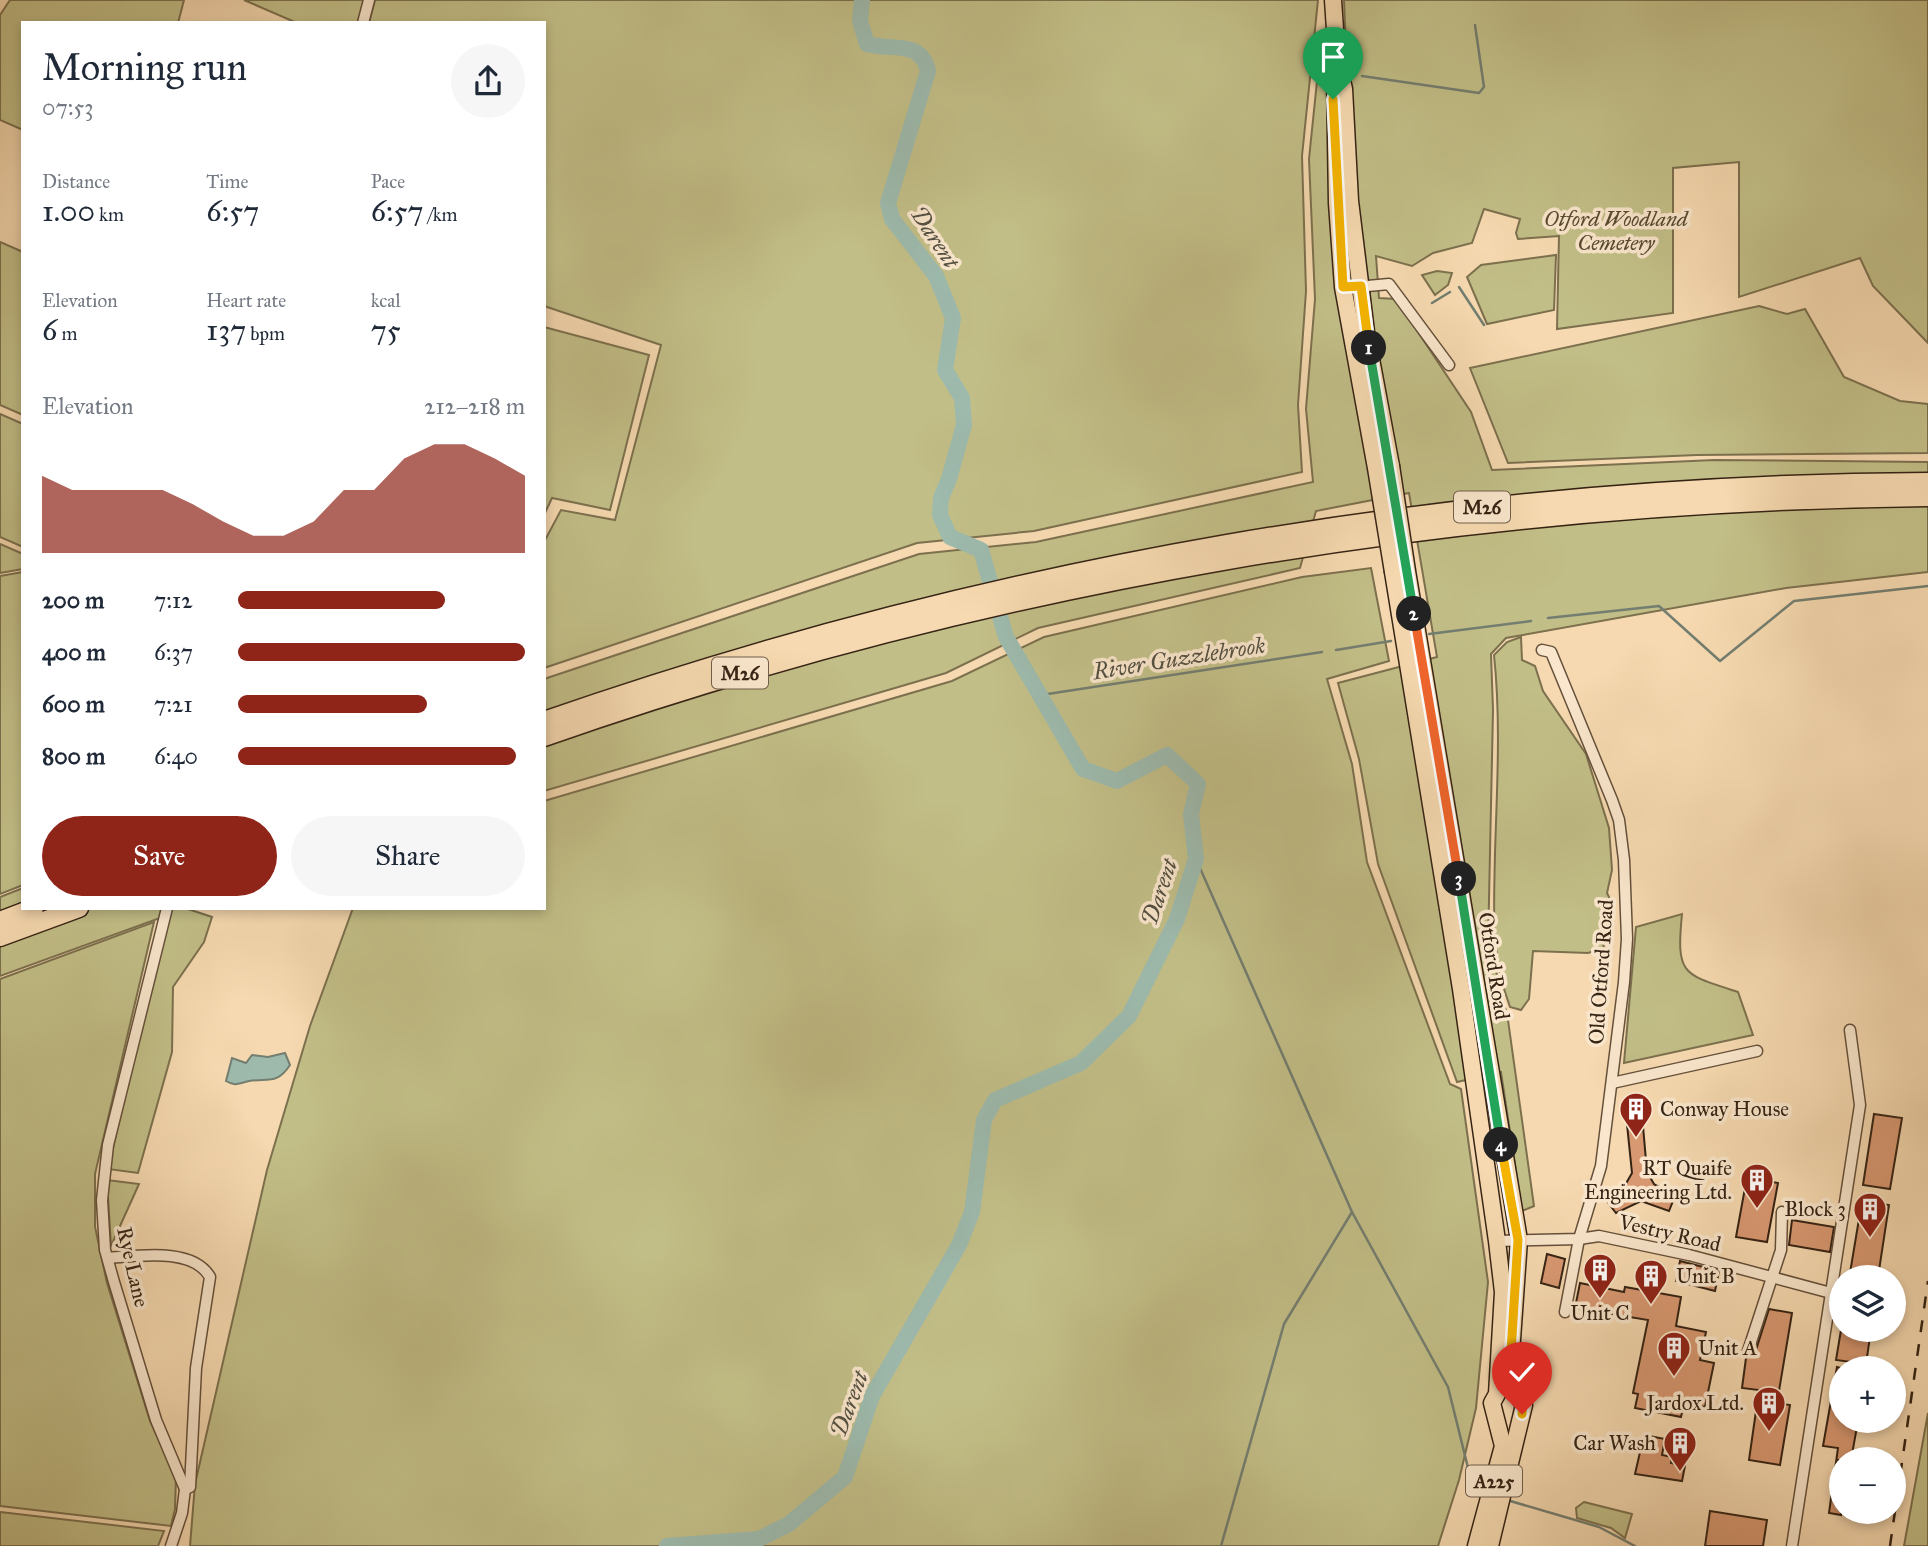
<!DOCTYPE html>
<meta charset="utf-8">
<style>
body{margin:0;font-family:"IM FELL Great Primer",serif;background:#f6f6f7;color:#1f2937;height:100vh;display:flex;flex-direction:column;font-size:26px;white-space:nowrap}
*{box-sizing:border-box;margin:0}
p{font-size:23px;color:#747a83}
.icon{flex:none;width:38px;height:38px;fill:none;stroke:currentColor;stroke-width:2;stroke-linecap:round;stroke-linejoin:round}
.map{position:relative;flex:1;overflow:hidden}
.side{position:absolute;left:21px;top:21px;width:525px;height:889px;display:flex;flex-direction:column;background:#fff;border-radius:0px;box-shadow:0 4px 10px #0003}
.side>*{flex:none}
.controls{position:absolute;left:1829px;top:1265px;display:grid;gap:14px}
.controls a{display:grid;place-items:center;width:77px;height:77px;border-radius:50%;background:#fff;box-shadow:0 4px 10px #0003;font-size:35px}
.pin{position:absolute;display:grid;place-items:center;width:60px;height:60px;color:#fff;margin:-72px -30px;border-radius:50% 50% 50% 0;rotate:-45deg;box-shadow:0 0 7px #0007}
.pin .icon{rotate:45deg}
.km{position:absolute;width:35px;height:35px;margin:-18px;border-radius:50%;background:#222;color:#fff;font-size:19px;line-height:35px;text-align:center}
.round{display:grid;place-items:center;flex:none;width:74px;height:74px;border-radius:37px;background:#f6f6f7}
.summary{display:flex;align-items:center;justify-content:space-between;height:119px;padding:0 21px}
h1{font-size:38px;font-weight:600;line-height:52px}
.metrics{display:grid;grid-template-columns:repeat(3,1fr);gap:10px;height:119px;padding:7px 21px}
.metrics div{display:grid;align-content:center}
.metrics b{font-size:30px;font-weight:600}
.metrics small{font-size:19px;font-weight:400}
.metrics p{font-size:19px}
.chart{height:196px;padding:14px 21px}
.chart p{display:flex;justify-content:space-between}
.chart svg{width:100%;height:126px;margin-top:7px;fill:#8f2418;opacity:.7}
.button{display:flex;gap:14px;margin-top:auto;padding:14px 21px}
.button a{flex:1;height:80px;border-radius:42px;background:#8f2418;color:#fff;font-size:28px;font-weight:600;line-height:80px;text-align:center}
.button a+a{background:#f6f6f7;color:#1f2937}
ul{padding:0 21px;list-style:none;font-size:23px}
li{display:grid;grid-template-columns:112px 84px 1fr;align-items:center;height:52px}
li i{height:18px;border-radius:9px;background:#8f2418}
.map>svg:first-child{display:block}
.green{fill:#c2be87;stroke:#7c704e;stroke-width:2}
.water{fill:#9dbaad;stroke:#737e70;stroke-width:2}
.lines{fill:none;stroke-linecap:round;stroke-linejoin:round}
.stream{stroke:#737e70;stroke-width:2.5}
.river{stroke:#9dbaad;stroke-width:16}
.building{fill:#d89871;stroke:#352314;stroke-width:2}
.minor-casing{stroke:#65503b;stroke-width:13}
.primary-casing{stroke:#352314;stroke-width:19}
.motorway-casing{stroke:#352314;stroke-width:21}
.minor{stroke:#f9e6cc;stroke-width:10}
.primary{stroke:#f6d9b0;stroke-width:16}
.motorway{stroke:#f6d9b0;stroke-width:18}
.rail{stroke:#352314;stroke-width:2.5;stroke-dasharray:12 12;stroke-linecap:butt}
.primary-bridge-casing{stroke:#352314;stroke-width:19;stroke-linecap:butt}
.primary-bridge{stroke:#f6d9b0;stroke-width:16}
.split-1-casing{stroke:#fff;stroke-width:14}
.split-2-casing{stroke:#fff;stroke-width:14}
.split-3-casing{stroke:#fff;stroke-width:14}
.split-4-casing{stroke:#fff;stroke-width:14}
.split-5-casing{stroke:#fff;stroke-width:14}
.split-1{stroke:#f5b400;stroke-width:9}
.split-2{stroke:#22a559;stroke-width:9}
.split-3{stroke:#f0652b;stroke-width:9}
.split-4{stroke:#22a559;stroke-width:9}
.split-5{stroke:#f5b400;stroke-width:9}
.labels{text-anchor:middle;stroke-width:7;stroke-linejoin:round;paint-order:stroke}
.shield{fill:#f9e6cc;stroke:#705e4b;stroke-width:2}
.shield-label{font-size:19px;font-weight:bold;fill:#352314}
.park-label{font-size:21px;font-style:italic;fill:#584a31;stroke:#f9e6cc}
.street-label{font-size:21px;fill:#352314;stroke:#f9e6cc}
.poi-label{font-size:21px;fill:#352314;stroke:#f9e6cc;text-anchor:end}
.water-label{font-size:23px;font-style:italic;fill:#545042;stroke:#f9e6cc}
</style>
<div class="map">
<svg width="1928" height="1546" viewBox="0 0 1928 1546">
<rect width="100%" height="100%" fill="#f6d9b0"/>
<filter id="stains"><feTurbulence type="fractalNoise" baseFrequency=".00286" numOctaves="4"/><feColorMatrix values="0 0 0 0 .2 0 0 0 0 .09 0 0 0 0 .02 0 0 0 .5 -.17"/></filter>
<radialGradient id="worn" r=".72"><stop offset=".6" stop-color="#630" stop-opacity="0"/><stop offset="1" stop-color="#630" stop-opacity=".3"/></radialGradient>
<g class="green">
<path d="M10 0H184L178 23H23V130L0 120V15Z"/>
<path d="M244 0H364L359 23H297Z"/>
<path d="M375 0H1318L1302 156 1306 291 1298 405 1302 472 1034 531 917 543 544 668V542L561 510 615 520 661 345 544 306V23H369Z"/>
<path d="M1344 0H1928V343L1873 286 1860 258 1739 297V162L1673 168V313L1557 329 1559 236 1518 239 1516 233 1520 219 1484 209 1472 243 1433 253 1412 266 1376 256 1379 298 1396 299 1471 412 1492 470 1714 460 1928 462V572L1786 588 1506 638 1491 654 1493 710 1488 947C1499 967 1497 991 1507 1013L1534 1206 1522 1211 1501 1072 1457 1082 1378 864 1359 759 1338 683 1437 657 1409 493 1316 511 1300 568 1038 628 946 673 544 791V679L919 554 1036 542 1313 482 1306 409 1315 299 1309 159 1320 52 1346 49Z"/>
<path d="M0 242 23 252V415L0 405Z"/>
<path d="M1556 255 1554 310 1487 324 1467 277 1481 265Z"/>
<path d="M1437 271 1452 273 1448 285 1435 295 1422 275Z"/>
<path d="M1759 306 1787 314 1805 309 1844 377 1900 401 1928 404V453L1697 455 1508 463 1470 368Z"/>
<path d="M544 327 649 355 610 510 552 498 544 515Z"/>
<path d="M0 414 23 424V547L0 537Z"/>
<path d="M0 544 23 554V569L0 573Z"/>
<path d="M1371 568 1389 661 1327 679 1352 764 1367 862 1450 1084 1461 1089 1488 1282 1476 1408 1459 1480 1438 1546H190L195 1484 267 1170 310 1026 353 908H544V801L952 681 1044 637 1302 577Z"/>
<path d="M23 572V885L0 894V576Z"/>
<path d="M1521 637 1522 660 1535 666 1543 691 1586 754 1609 828 1612 870 1607 893 1613 905 1601 932 1604 948 1588 953 1533 951 1529 999 1521 1010 1510 1007C1490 953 1494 910 1495 853 1497 787 1501 721 1494 655L1507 642Z"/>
<path d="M23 888V908H185L212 917 204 942 173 987 172 1052 138 1173 108 1169 168 915 0 976V897Z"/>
<path d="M1682 914C1676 975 1682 974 1738 992L1753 1035 1624 1063 1636 927Z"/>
<path d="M154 922 95 1174V1227L107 1283 150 1421 176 1477 175 1509 171 1526 0 1506V979Z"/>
<path d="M107 1180 139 1184 111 1246Z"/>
<path d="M1928 1413V1546H1904Z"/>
<path d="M1584 1502 1632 1514 1625 1538 1611 1528 1577 1518 1576 1508Z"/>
<path d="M0 1512 164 1531 158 1546H0Z"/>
</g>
<path class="water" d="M285 1053 290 1065C277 1085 268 1078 249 1081 239 1083 236 1087 226 1081L232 1058 246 1063 252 1055 268 1057Z"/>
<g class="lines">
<g class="stream">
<path d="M1362 76 1479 93 1484 87 1475 25"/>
<path d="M1459 287 1484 325"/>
<path d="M1432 303 1450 292"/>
<path d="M1548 618 1659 606 1720 661 1794 601 1928 586"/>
<path d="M1429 634 1531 621"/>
<path d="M1336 650 1391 641"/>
<path d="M1041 695 1322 652"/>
<path d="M1196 859 1352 1212 1284 1324 1221 1546"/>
<path d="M1352 1212 1448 1387 1474 1492 1484 1494"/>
<path d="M1507 1500 1599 1527 1635 1546"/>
</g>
<path class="river" d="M667 1546 759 1539 789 1524 845 1477 872 1396 959 1245 972 1212 984 1120 995 1100 1081 1063 1129 1016 1177 919 1196 859 1191 814 1198 784 1167 755 1117 781 1083 769 1006 637 981 550 950 537 940 515 941 498 949 479 964 425 962 398 945 370 953 318 936 276 892 219 888 203 928 71C921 39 891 51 867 44L860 21 862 0"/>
</g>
<g class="building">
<path d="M1641 1103 1647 1172 1654 1184 1675 1196 1669 1211 1641 1201 1616 1213 1606 1200 1624 1187 1632 1173 1625 1105Z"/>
<path d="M1874 1114 1902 1118 1890 1189 1863 1185Z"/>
<path d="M1747 1177 1778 1183 1767 1242 1736 1237Z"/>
<path d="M1862 1201 1889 1205 1878 1277 1850 1273Z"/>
<path d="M1792 1220 1834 1227 1830 1252 1789 1245Z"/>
<path d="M1547 1254 1565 1259 1559 1288 1541 1283Z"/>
<path d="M1680 1261 1719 1271 1715 1291 1676 1281Z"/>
<path d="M1580 1283 1624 1292 1625 1287 1681 1297 1676 1326 1706 1332 1700 1360 1714 1363 1705 1407 1684 1403 1681 1417 1635 1408 1638 1394 1633 1393 1648 1320 1575 1308Z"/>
<path d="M1769 1309 1792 1313 1777 1403 1790 1405 1780 1465 1749 1460 1759 1390 1742 1388 1746 1358 1755 1353Z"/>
<path d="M1841 1330H1871L1866 1364 1836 1360Z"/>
<path d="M1837 1367 1841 1368V1421H1858L1851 1460H1837H1841V1515L1829 1513 1838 1448 1823 1446Z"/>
<path d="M1644 1435 1665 1439 1662 1455 1672 1457 1671 1463 1685 1466 1682 1481 1635 1474Z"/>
<path d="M1710 1511 1767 1520 1763 1546H1705Z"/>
</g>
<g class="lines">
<defs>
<g id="minor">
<path d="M363 23 369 0"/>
<path d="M1357 287 1389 284 1449 365"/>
<path d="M1542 650 1551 652 1612 800 1619 820 1624 860 1627 939 1624 982 1601 1166 1579 1239 1565 1312"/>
<path d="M167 908 108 1145 102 1200 105 1250 114 1282 156 1420 185 1489 182 1513 171 1546"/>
<path d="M1612 1083 1757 1051"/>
<path d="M1497 1241 1579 1239 1599 1236 1689 1255 1831 1293"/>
<path d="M108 1258C138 1256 193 1247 210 1277L196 1368 190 1487 185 1489"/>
<path d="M1748 1351 1781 1250 1782 1212"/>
<path d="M1792 1546 1860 1105 1850 1030"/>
</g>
<g id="primary">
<path d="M1333 0 1337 59 1344 89 1350 201 1366 332 1391 466"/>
<path d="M1335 79 1337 203 1343 287 1376 468"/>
<path d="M1407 571 1519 1240 1510 1368 1515 1391 1524 1405 1490 1546"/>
<path d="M1393 572 1461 989 1497 1241 1503 1292 1497 1394 1492 1403 1503 1446 1476 1546"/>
</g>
<g id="motorway">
<path d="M544 721C989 566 1457 484 1928 482"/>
<path d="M544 737C990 581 1456 502 1928 497"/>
<path d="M0 921 34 908"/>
<path d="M0 937 79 908"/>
</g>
</defs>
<use href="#minor" class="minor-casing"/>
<use href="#primary" class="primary-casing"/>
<use href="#motorway" class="motorway-casing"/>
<use href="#minor" class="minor"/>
<use href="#primary" class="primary"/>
<use href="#motorway" class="motorway"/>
<path class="rail" d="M1890 1546 1928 1281"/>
<defs>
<g id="primary-bridge">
<path d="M1391 466 1407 571"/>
<path d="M1376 468 1393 572"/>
</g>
</defs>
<use href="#primary-bridge" class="primary-bridge-casing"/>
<use href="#primary-bridge" class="primary-bridge"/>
</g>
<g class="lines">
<defs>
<path id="split-1" d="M1333 99 1343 287 1361 286 1369 348"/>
<path id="split-2" d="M1369 348 1414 614"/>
<path id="split-3" d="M1414 614 1459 879"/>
<path id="split-4" d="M1459 879 1501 1145"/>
<path id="split-5" d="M1501 1145 1518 1240 1510 1368 1516 1391 1523 1399 1522 1414"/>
</defs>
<use href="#split-1" class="split-1-casing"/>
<use href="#split-2" class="split-2-casing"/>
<use href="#split-3" class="split-3-casing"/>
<use href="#split-4" class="split-4-casing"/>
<use href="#split-5" class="split-5-casing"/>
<use href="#split-1" class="split-1"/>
<use href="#split-2" class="split-2"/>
<use href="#split-3" class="split-3"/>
<use href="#split-4" class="split-4"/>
<use href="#split-5" class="split-5"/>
</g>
<defs>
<symbol id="building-pin" viewBox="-11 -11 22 30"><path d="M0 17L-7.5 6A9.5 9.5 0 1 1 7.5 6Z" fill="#8f2418" stroke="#f9e6cc"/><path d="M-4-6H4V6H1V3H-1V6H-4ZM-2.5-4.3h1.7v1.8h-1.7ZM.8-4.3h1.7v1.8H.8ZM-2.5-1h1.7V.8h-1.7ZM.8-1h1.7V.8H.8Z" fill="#fff"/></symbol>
</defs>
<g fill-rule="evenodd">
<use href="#building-pin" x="1617" y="1090" width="38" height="52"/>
<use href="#building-pin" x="1738" y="1161" width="38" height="52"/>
<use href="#building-pin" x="1851" y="1190" width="38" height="52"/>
<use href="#building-pin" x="1581" y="1251" width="38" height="52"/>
<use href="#building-pin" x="1632" y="1257" width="38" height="52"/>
<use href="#building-pin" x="1655" y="1329" width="38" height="52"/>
<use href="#building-pin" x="1750" y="1384" width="38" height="52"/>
<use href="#building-pin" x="1661" y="1424" width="38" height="52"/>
</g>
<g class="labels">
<g class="shield">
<rect x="1454" y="491.5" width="56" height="31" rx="5"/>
<rect x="712" y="657.5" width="56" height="31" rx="5"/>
<rect x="1466" y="1465.5" width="56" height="31" rx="5"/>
</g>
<g class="shield-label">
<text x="1482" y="514">M26</text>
<text x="740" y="680">M26</text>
<text x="1494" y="1488">A225</text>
</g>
<g class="park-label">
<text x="1616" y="226">Otford Woodland<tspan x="1616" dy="24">Cemetery</tspan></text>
</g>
<g class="street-label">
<text transform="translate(1494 966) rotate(81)" y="7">Otford Road</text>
<text transform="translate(1601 972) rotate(-86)" y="7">Old Otford Road</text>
<text transform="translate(1670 1233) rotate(13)" y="7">Vestry Road</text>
<text transform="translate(133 1267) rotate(77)" y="7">Rye Lane</text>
</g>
<g class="poi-label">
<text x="1660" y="1116" text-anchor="start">Conway House</text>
<text x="1732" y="1175">RT Quaife<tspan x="1732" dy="24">Engineering Ltd.</tspan></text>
<text x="1846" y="1216">Block 3</text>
<text x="1676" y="1283" text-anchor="start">Unit B</text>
<text x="1600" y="1320" text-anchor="middle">Unit C</text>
<text x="1698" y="1355" text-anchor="start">Unit A</text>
<text x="1744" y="1410">Jardox Ltd.</text>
<text x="1656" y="1450">Car Wash</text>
</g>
<g class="water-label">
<text transform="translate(935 237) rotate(57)" y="8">Darent</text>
<text transform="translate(1179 658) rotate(-9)" y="8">River Guzzlebrook</text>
<text transform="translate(1159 892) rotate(-71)" y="8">Darent</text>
<text transform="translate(849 1404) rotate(-69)" y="8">Darent</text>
</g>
</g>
<rect width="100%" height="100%" filter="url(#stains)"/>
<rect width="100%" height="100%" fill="url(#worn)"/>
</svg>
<div class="controls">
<a><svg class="icon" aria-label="layers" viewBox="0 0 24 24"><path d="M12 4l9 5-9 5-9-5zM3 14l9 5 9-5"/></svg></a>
<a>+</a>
<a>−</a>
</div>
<div class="pin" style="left:1333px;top:99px;background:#1e9e55"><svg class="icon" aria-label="arrive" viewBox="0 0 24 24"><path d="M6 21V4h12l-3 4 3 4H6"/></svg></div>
<div class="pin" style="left:1522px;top:1414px;background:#d93025"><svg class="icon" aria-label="check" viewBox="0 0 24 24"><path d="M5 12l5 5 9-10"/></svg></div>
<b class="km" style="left:1369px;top:348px">1</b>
<b class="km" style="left:1414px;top:614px">2</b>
<b class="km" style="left:1459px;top:879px">3</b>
<b class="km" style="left:1501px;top:1145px">4</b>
<section class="side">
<div class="summary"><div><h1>Morning run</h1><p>07:53</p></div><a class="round"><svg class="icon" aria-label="share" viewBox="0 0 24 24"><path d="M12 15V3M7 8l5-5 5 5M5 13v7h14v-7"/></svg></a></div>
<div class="metrics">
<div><p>Distance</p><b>1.00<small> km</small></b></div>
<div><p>Time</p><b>6:57</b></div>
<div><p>Pace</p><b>6:57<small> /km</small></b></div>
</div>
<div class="metrics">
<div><p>Elevation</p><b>6<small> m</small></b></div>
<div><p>Heart rate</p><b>137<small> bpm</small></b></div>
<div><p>kcal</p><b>75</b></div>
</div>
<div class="chart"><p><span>Elevation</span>212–218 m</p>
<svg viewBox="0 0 160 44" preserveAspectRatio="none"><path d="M0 44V17L10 22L20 22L30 22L40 22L50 27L60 33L70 38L80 38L90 33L100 22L110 22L120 11L130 6L140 6L150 11L160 17V44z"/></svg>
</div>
<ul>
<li><b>200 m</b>7:12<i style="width:72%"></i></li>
<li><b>400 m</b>6:37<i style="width:100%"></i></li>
<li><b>600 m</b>7:21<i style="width:66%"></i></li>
<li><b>800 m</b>6:40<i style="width:97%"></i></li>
</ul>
<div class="button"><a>Save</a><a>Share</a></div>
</section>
</div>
